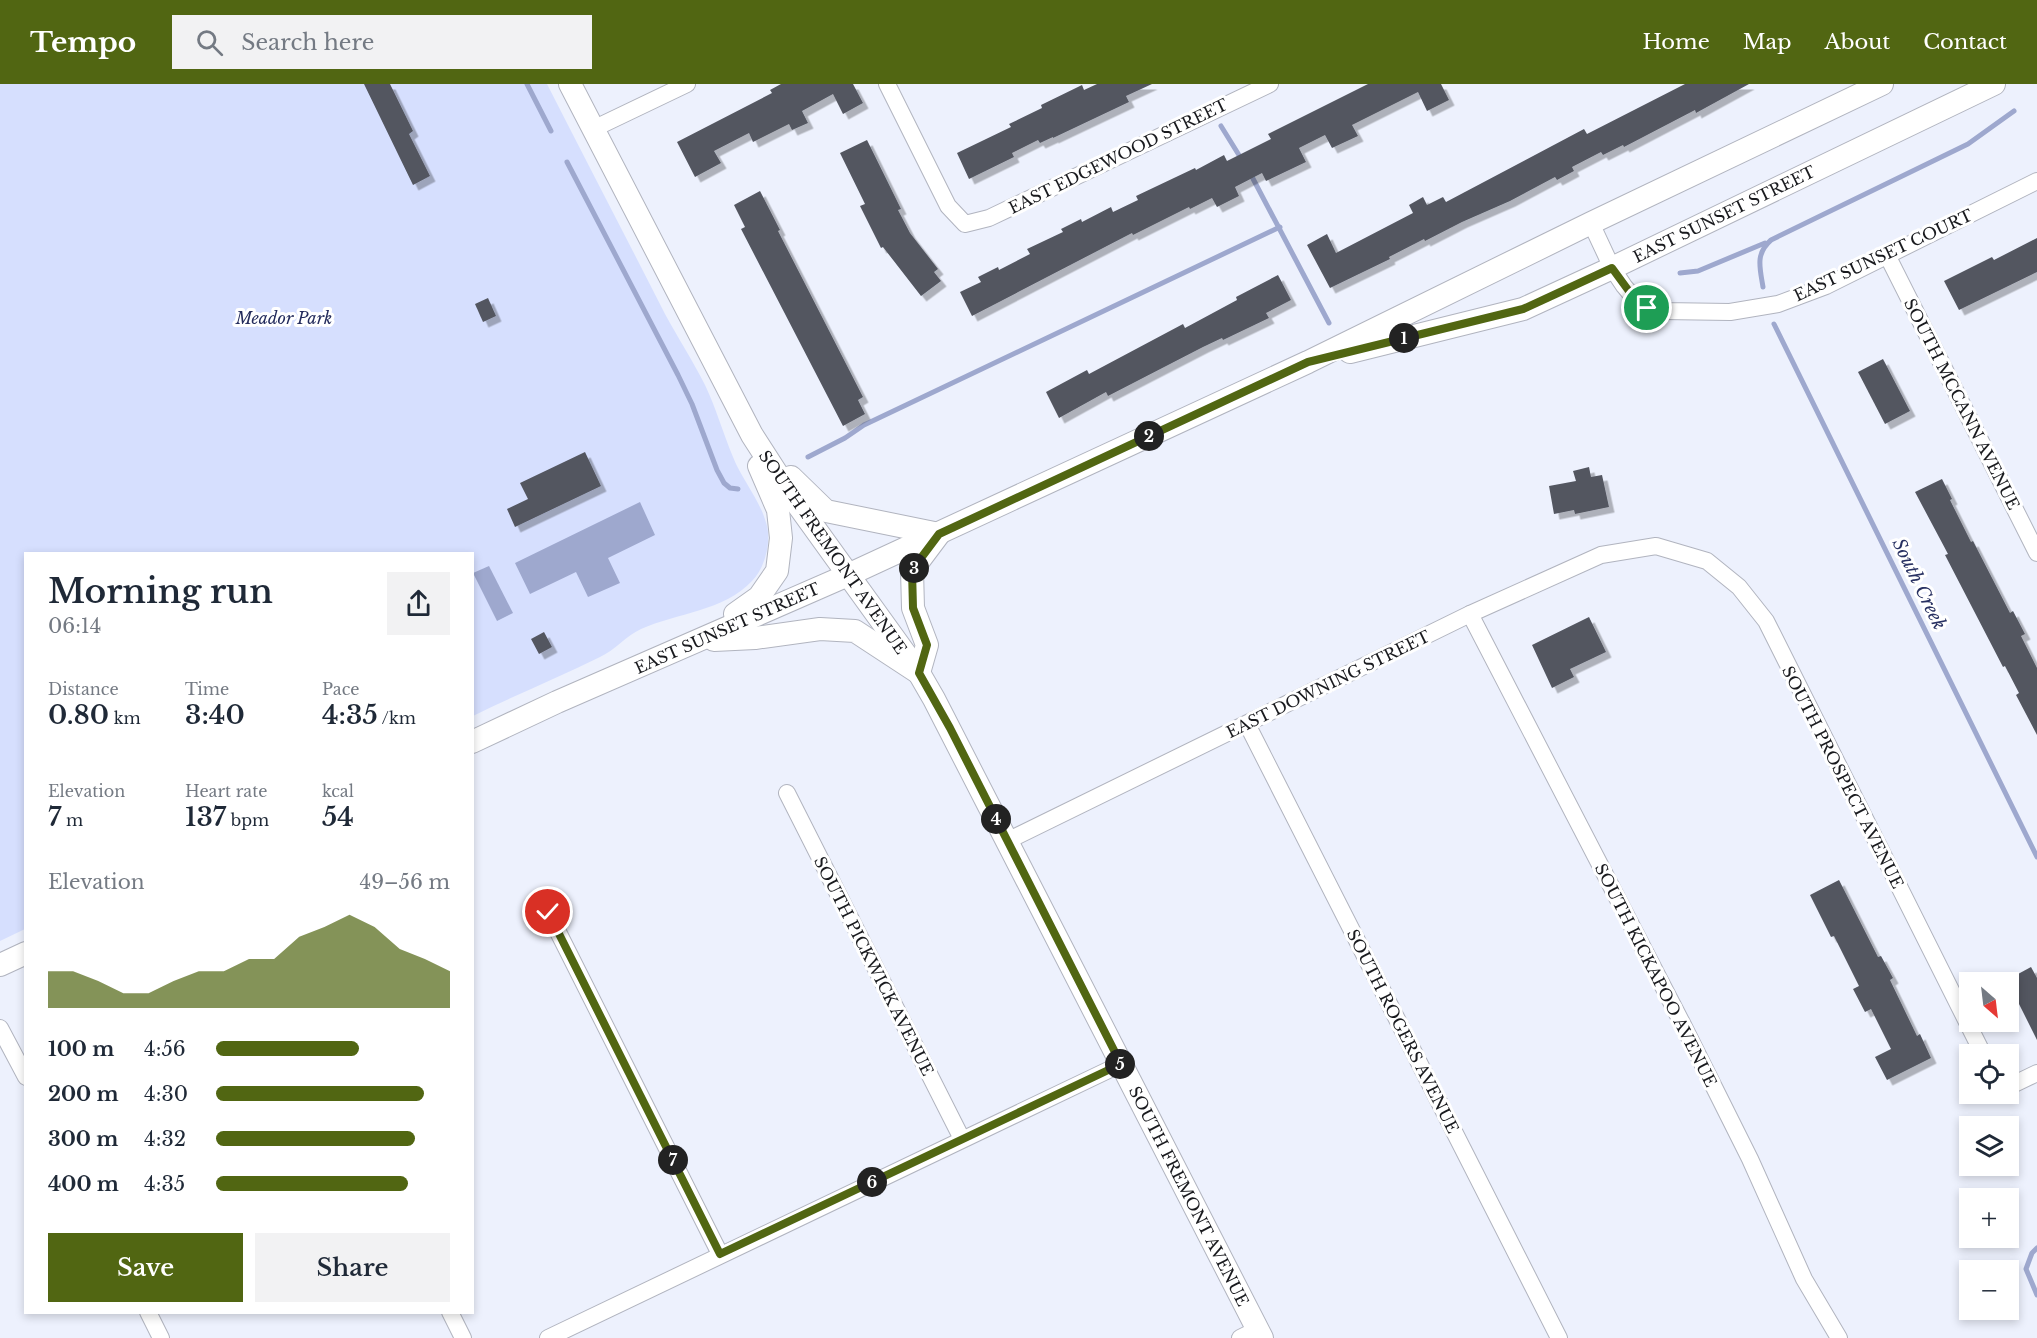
<!DOCTYPE html>
<meta charset="utf-8">
<style>
body{margin:0;font-family:"Libre Baskerville",serif;background:#f2f2f3;color:#1f2937;height:100vh;display:flex;flex-direction:column;font-size:22px;white-space:nowrap}
*{box-sizing:border-box;margin:0}
p{font-size:20px;color:#747a83}
.icon{flex:none;width:33px;height:33px;fill:none;stroke:currentColor;stroke-width:2;stroke-linecap:round;stroke-linejoin:round}
.map{position:relative;flex:1;overflow:hidden}
.side{position:absolute;left:24px;top:468px;width:450px;height:762px;display:flex;flex-direction:column;background:#fff;border-radius:0px;box-shadow:0 3px 9px #0003}
.side>*{flex:none}
.needle{width:39px;rotate:152deg}
.tools{position:absolute;left:1959px;top:888px;display:grid;gap:12px}
.tools a{display:grid;place-items:center;width:60px;height:60px;border-radius:0px;background:#fff;box-shadow:0 3px 9px #0003;font-size:30px}
.pin{position:absolute;display:grid;place-items:center;width:51px;height:51px;color:#fff;margin:-26px;border:3px solid #fff;border-radius:50%;box-shadow:0 2px 6px #0007}
.km{position:absolute;width:30px;height:30px;margin:-15px;border-radius:50%;background:#222;color:#fff;font-size:16px;line-height:30px;text-align:center}
.round{display:grid;place-items:center;flex:none;width:63px;height:63px;border-radius:0px;background:#f2f2f3}
.headline{display:flex;align-items:center;justify-content:space-between;height:102px;padding:0 24px}
h1{font-size:33px;font-weight:600;line-height:45px}
.figures{display:grid;grid-template-columns:repeat(3,1fr);gap:9px;height:102px;padding:6px 24px}
.figures div{display:grid;align-content:center}
.figures b{font-size:26px;font-weight:600}
.figures small{font-size:16px;font-weight:400}
.figures p{font-size:16px}
.chart{height:168px;padding:12px 24px}
.chart p{display:flex;justify-content:space-between}
.chart svg{width:100%;height:108px;margin-top:6px;fill:#516612;opacity:.7}
.cta{display:flex;gap:12px;margin-top:auto;padding:12px 24px}
.cta a{flex:1;height:69px;border-radius:0px;background:#516612;color:#fff;font-size:24px;font-weight:600;line-height:69px;text-align:center}
.cta a+a{background:#f2f2f3;color:#1f2937}
ul{padding:0 24px;list-style:none;font-size:20px}
li{display:grid;grid-template-columns:96px 72px 1fr;align-items:center;height:45px}
li i{height:15px;border-radius:8px;background:#516612}
header{display:flex;align-items:center;gap:36px;box-sizing:border-box;height:84px;padding:0 30px;background:#516612;color:#fff}
header strong{font-size:28px}
nav{display:flex;gap:33px;margin-inline-start:auto;font-size:21px}
.search{width:420px;height:54px;background:#f2f2f3;display:flex;align-items:center;gap:15px;box-sizing:border-box;padding:0 21px;border-radius:0px;color:#747a83;font-size:22px}
.map>svg:first-child{display:block}
.green{fill:#d6dffe}
.water{fill:#9ea8ce}
.lines{fill:none;stroke-linecap:round;stroke-linejoin:round}
.stream{stroke:#9ea8ce;stroke-width:5}
.building{fill:#535660;filter:url(#shadow)}
.minor-casing{stroke:#b1b4bf;stroke-width:18}
.secondary-casing{stroke:#b1b4bf;stroke-width:24}
.minor{stroke:#fff;stroke-width:16}
.secondary{stroke:#fff;stroke-width:22}
.route-casing{stroke:#fff;stroke-width:12}
.route{stroke:#516612;stroke-width:8}
.labels{text-anchor:middle;stroke-width:6;stroke-linejoin:round;paint-order:stroke}
.street-label{font-size:16px;fill:#191a1e;stroke:#fff}
.park-label{font-size:16px;font-style:italic;fill:#232b5c;stroke:#fff}
.water-label{font-size:18px;font-style:italic;fill:#283162;stroke:#fff}
</style>
<header>
<strong>Tempo</strong>
<div class="search"><svg class="icon" aria-label="search" viewBox="0 0 24 24"><circle cx="10" cy="10" r="6"/><path d="M15 15l6 6"/></svg>Search here</div>
<nav><a>Home</a><a>Map</a><a>About</a><a>Contact</a></nav>
</header>
<div class="map">
<svg width="2037" height="1254" viewBox="0 0 2037 1254">
<defs>
<filter id="shadow"><feDropShadow dx="5.5" dy="5.5" stdDeviation="0" flood-color="#0004"/></filter>
</defs>
<rect width="100%" height="100%" fill="#edf1fd"/>
<path class="green" d="M0 0H547C586 77 626 153 665 230 678 254 693 277 705 301 716 324 723 349 733 373 742 396 761 417 767 442 771 459 765 484 752 497 724 527 677 529 641 545 626 552 615 566 600 573 558 594 515 611 473 632L472 470H26L25 845 0 857Z"/>
<g class="water">
<path d="M640 418 655 451 608 474 620 499 588 513 576 488 530 510 515 479Z"/>
<path d="M489 482 513 529 497 537 473 489Z"/>
</g>
<g class="lines">
<g class="stream">
<path d="M527 0 551 47"/>
<path d="M1221 42 1242 76"/>
<path d="M567 78 678 291 692 320 717 386 724 399 730 404 738 405"/>
<path d="M1250 89 1329 239"/>
<path d="M1680 189 1698 187 1765 159"/>
<path d="M1763 203C1760 184 1755 170 1771 156L1968 60 2014 27"/>
<path d="M1774 240 2037 773"/>
<path d="M808 373 845 354 864 341 1280 143"/>
<path d="M2037 1164 2032 1169 2026 1185 2037 1211"/>
</g>
</g>
<g class="building">
<path d="M364 0H390L413 47 409 50 430 92 413 101Z"/>
<path d="M781 0H853L863 19 843 30 833 10 802 27 808 39 792 46 789 40 753 58 749 49 714 67 721 79 695 93 677 58 772 9 770 6Z"/>
<path d="M1097 0H1152L1126 12 1129 18 1053 54V53L1040 59 1038 56 1012 69 1014 73 969 95 957 69 1011 43 1009 40 1042 24 1041 21 1082 1 1084 6Z"/>
<path d="M1368 0H1441L1449 16 1427 27 1418 8 1352 41 1358 52 1332 64 1325 51 1299 64 1306 78 1266 97 1262 89 1235 103 1239 112 1217 123 1212 114 1190 125 1189 123 1133 151 1132 149 972 232 960 208 981 198 978 193 998 183 999 186 1030 170 1027 165 1063 148 1061 145 1081 135 1082 138 1111 123 1113 128 1138 116 1136 112 1195 84 1196 86 1224 71 1227 77 1271 55 1268 50Z"/>
<path d="M1685 0H1749L1696 29 1695 26 1624 63 1623 61 1603 71 1601 68 1572 83 1574 87 1557 96 1555 93 1510 117 1462 138 1425 157 1424 155 1389 173 1390 175 1330 204 1307 161 1327 150 1336 169 1413 129 1409 121 1423 113 1427 121 1443 113 1446 118 1584 45 1587 50Z"/>
<path d="M867 56 901 125 898 126 910 149 938 185 934 188 941 197 921 212 883 163 881 164 860 122 865 120 840 69Z"/>
<path d="M760 107 780 146 778 147 863 313 858 316 865 330 843 342 741 145 745 143 734 121Z"/>
<path d="M2037 154V188L1959 226 1944 197 1992 173 1994 176Z"/>
<path d="M1278 191 1291 216 1266 229 1269 234 1223 256 1222 254 1203 263 1108 312 1106 308 1059 334 1046 308 1087 286 1089 290 1183 240 1185 244 1237 216 1236 213Z"/>
<path d="M488 214 496 232 483 238 475 220Z"/>
<path d="M1883 275 1910 327 1885 340 1858 288Z"/>
<path d="M585 368 601 402 515 443 507 425 528 415 520 399Z"/>
<path d="M1589 383 1591 393 1602 391 1609 423 1575 430 1574 426 1554 430 1549 402 1576 397 1573 387Z"/>
<path d="M1942 395 1952 415 1950 416 1971 458 1973 457 2010 529 2013 527 2025 550 2021 552 2037 584V651L2016 611 2019 609 2005 582 2003 583 1945 471 1948 470 1915 408Z"/>
<path d="M1589 533 1606 568 1570 585 1574 593 1552 604 1532 561Z"/>
<path d="M544 548 552 563 539 570 531 555Z"/>
<path d="M1839 796 1878 873 1881 872 1893 894 1890 896 1917 952 1920 950 1931 974 1887 996 1875 973 1891 965 1871 925 1865 928 1853 905 1859 902 1834 852 1831 853 1810 811Z"/>
<path d="M2031 883 2037 894V956L2007 896Z"/>
</g>
<g class="lines">
<defs>
<g id="minor">
<path d="M887 0 948 122 965 140 989 134 1270 0"/>
<path d="M593 45 687 0"/>
<path d="M1591 139 1612 184 1624 202 1634 214 1647 224 1663 227 1730 228 1778 220 1826 202 2037 97"/>
<path d="M1887 171 2037 469"/>
<path d="M1470 530 1682 939 1750 1075 1804 1195 1839 1254"/>
<path d="M1247 640 1559 1254"/>
<path d="M787 709 962 1055"/>
<path d="M1007 757 1470 530 1601 471 1656 462 1707 477 1739 503 1766 537 1983 970"/>
<path d="M548 828 720 1170"/>
<path d="M0 944 26 993"/>
<path d="M2008 1003 2037 989"/>
<path d="M148 1228 161 1254"/>
<path d="M450 1228 463 1254"/>
<path d="M548 1254 1121 980"/>
<path d="M1240 1254 1258 1245"/>
</g>
<g id="secondary">
<path d="M570 0 752 351 790 410 919 589 934 615 1262 1254"/>
<path d="M1350 268 1523 225 1612 184 1994 0"/>
<path d="M735 530 759 513 777 487 781 454 778 426 759 382"/>
<path d="M714 556 755 554 820 545 855 547 919 589 927 561 913 524 912 486 939 450 826 427 791 393"/>
<path d="M472 658 557 618 848 491 1308 278 1591 139 1882 0"/>
<path d="M0 881 26 869"/>
</g>
</defs>
<use href="#minor" class="minor-casing"/>
<use href="#secondary" class="secondary-casing"/>
<use href="#minor" class="minor"/>
<use href="#secondary" class="secondary"/>
</g>
<g class="lines">
<defs>
<path id="route" d="M548 828 720 1170 1121 980 950 644 919 589 927 561 913 524 912 486 939 450 1308 278 1523 225 1612 184 1634 214 1647 224"/>
</defs>
<use href="#route" class="route-casing"/>
<use href="#route" class="route"/>
</g>
<g class="labels">
<g class="street-label">
<text transform="translate(1118 72) rotate(-26)" y="6">EAST EDGEWOOD STREET</text>
<text transform="translate(1724 130) rotate(-26)" y="6">EAST SUNSET STREET</text>
<text transform="translate(1883 171) rotate(-25)" y="6">EAST SUNSET COURT</text>
<text transform="translate(1962 320) rotate(63)" y="6">SOUTH MCCANN AVENUE</text>
<text transform="translate(833 468) rotate(55)" y="6">SOUTH FREMONT AVENUE</text>
<text transform="translate(727 544) rotate(-24)" y="6">EAST SUNSET STREET</text>
<text transform="translate(1328 600) rotate(-26)" y="6">EAST DOWNING STREET</text>
<text transform="translate(1843 693) rotate(63)" y="6">SOUTH PROSPECT AVENUE</text>
<text transform="translate(874 882) rotate(63)" y="6">SOUTH PICKWICK AVENUE</text>
<text transform="translate(1656 891) rotate(63)" y="6">SOUTH KICKAPOO AVENUE</text>
<text transform="translate(1403 947) rotate(63)" y="6">SOUTH ROGERS AVENUE</text>
<text transform="translate(1189 1112) rotate(63)" y="6">SOUTH FREMONT AVENUE</text>
</g>
<g class="park-label">
<text x="284" y="240">Meador Park</text>
</g>
<g class="water-label">
<text transform="translate(1919 500) rotate(64)" y="6">South Creek</text>
</g>
</g>
</svg>
<div class="tools">
<a><svg class="needle" viewBox="-14 -14 28 28"><path d="M0-13l5 13h-10z" fill="#e53935"/><path d="M0 13l5-13h-10z" fill="#747a83"/></svg></a>
<a><svg class="icon" aria-label="locate" viewBox="0 0 24 24"><circle cx="12" cy="12" r="6"/><path d="M12 2v4M12 18v4M2 12h4M18 12h4"/></svg></a>
<a><svg class="icon" aria-label="layers" viewBox="0 0 24 24"><path d="M12 4l9 5-9 5-9-5zM3 14l9 5 9-5"/></svg></a>
<a>+</a>
<a>−</a>
</div>
<div class="pin" style="left:1647px;top:224px;background:#1e9e55"><svg class="icon" aria-label="arrive" viewBox="0 0 24 24"><path d="M6 21V4h12l-3 4 3 4H6"/></svg></div>
<div class="pin" style="left:548px;top:828px;background:#d93025"><svg class="icon" aria-label="check" viewBox="0 0 24 24"><path d="M5 12l5 5 9-10"/></svg></div>
<b class="km" style="left:1404px;top:254px">1</b>
<b class="km" style="left:1149px;top:352px">2</b>
<b class="km" style="left:914px;top:484px">3</b>
<b class="km" style="left:996px;top:735px">4</b>
<b class="km" style="left:1120px;top:980px">5</b>
<b class="km" style="left:872px;top:1098px">6</b>
<b class="km" style="left:673px;top:1076px">7</b>
<section class="side">
<div class="headline"><div><h1>Morning run</h1><p>06:14</p></div><a class="round"><svg class="icon" aria-label="share" viewBox="0 0 24 24"><path d="M12 15V3M7 8l5-5 5 5M5 13v7h14v-7"/></svg></a></div>
<div class="figures">
<div><p>Distance</p><b>0.80<small> km</small></b></div>
<div><p>Time</p><b>3:40</b></div>
<div><p>Pace</p><b>4:35<small> /km</small></b></div>
</div>
<div class="figures">
<div><p>Elevation</p><b>7<small> m</small></b></div>
<div><p>Heart rate</p><b>137<small> bpm</small></b></div>
<div><p>kcal</p><b>54</b></div>
</div>
<div class="chart"><p><span>Elevation</span>49–56 m</p>
<svg viewBox="0 0 160 44" preserveAspectRatio="none"><path d="M0 44V29L10 29L20 33L30 38L40 38L50 33L60 29L70 29L80 24L90 24L100 15L110 11L120 6L130 11L140 20L150 24L160 29V44z"/></svg>
</div>
<ul>
<li><b>100 m</b>4:56<i style="width:61%"></i></li>
<li><b>200 m</b>4:30<i style="width:89%"></i></li>
<li><b>300 m</b>4:32<i style="width:85%"></i></li>
<li><b>400 m</b>4:35<i style="width:82%"></i></li>
</ul>
<div class="cta"><a>Save</a><a>Share</a></div>
</section>
</div>
